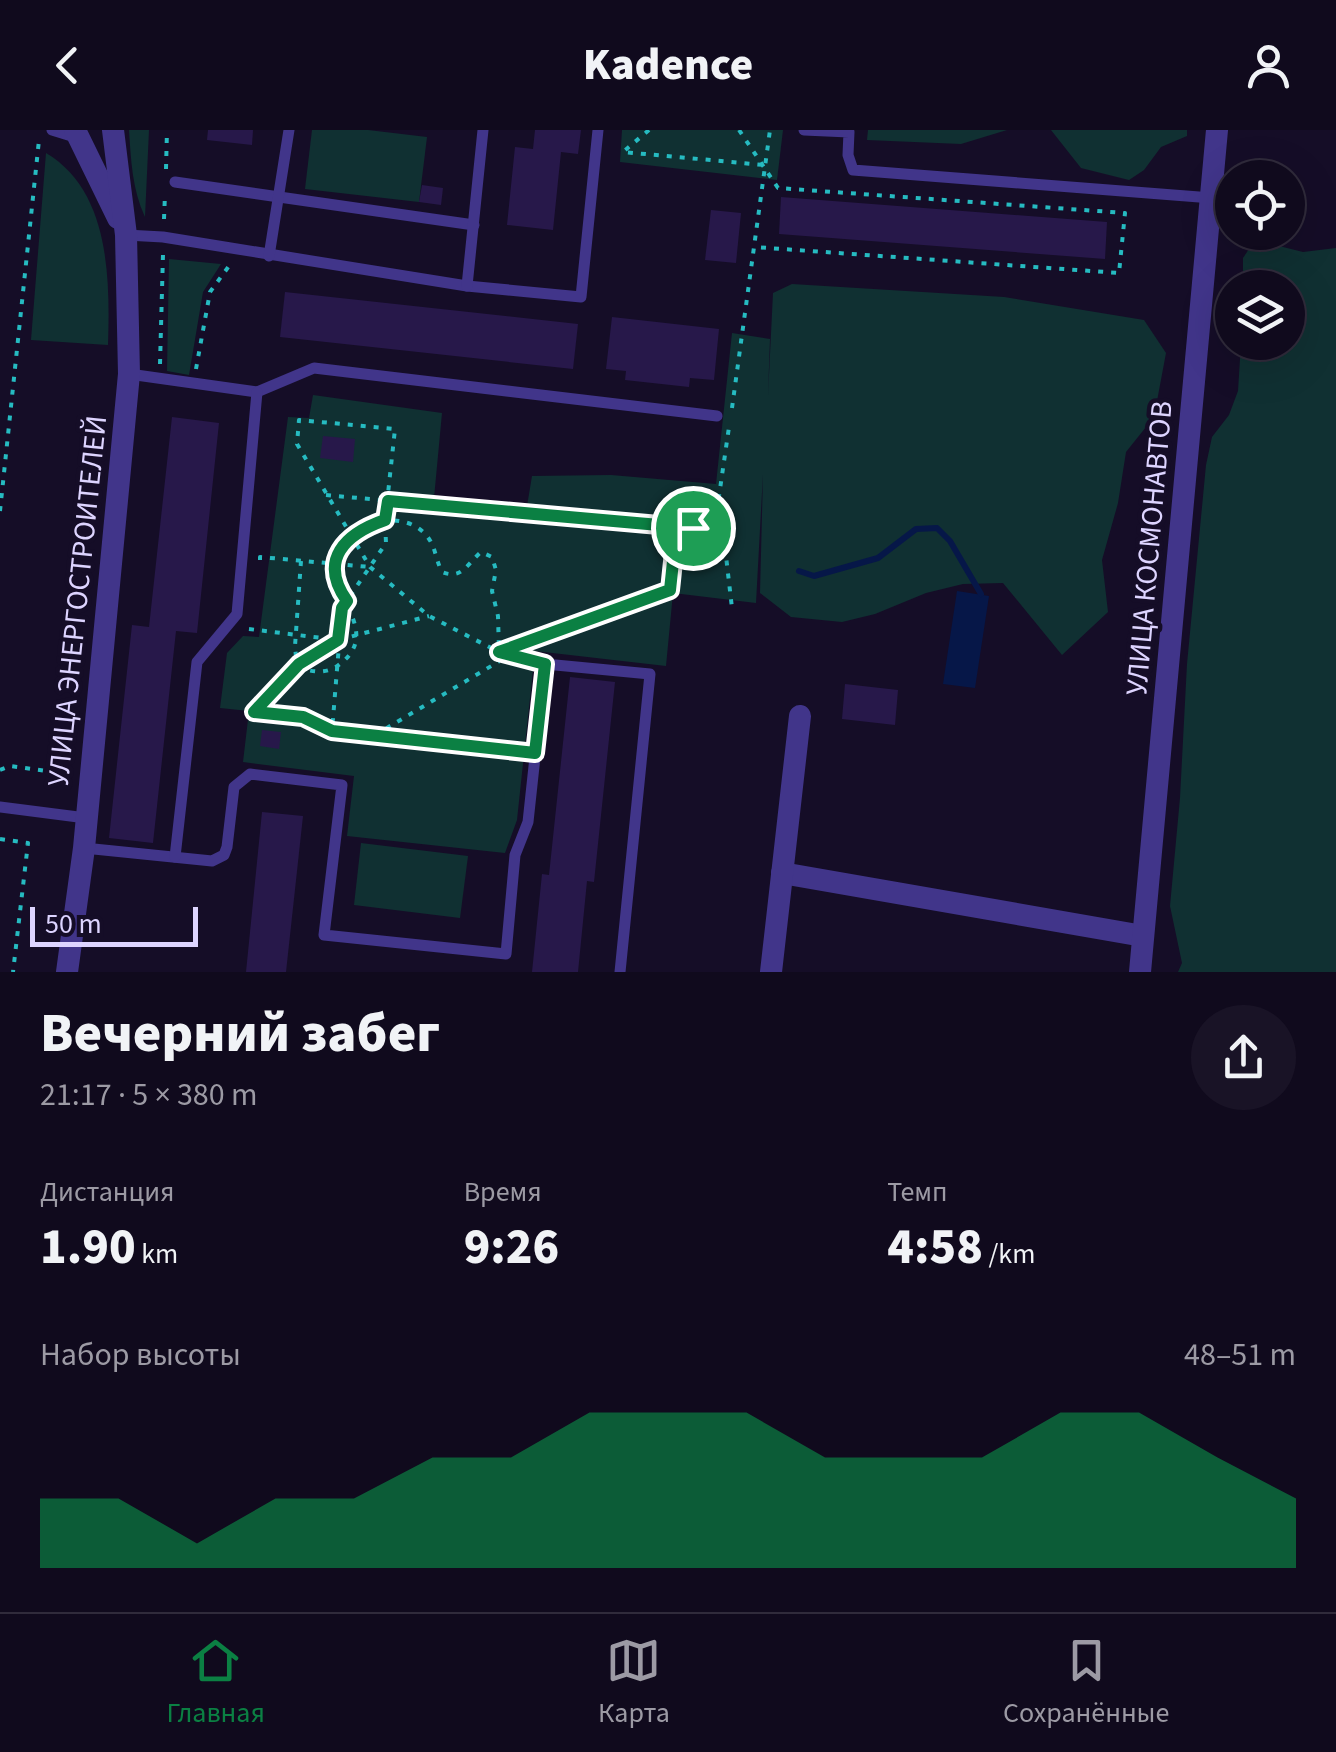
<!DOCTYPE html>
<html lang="ru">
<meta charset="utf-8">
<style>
body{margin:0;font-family:"Source Sans 3",sans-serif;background:#191326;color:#f1f3f6;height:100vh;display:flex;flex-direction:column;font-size:38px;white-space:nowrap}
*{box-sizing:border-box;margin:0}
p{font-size:32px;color:#9c9aa4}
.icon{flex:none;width:55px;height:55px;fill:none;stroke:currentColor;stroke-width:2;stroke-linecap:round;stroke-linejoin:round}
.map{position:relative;height:842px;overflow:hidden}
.side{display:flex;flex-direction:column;background:#100a1d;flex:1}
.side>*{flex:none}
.tools{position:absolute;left:1215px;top:30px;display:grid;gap:20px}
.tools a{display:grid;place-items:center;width:90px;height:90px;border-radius:50%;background:#100a1d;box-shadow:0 10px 40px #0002,0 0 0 2px #302b3b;font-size:50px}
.scale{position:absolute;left:30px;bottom:25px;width:168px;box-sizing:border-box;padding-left:10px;border:5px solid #ddd4ff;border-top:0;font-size:28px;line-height:35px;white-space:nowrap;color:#ddd4ff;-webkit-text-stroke:8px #150d27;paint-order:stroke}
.pin{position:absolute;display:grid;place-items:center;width:85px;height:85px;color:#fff;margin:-42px;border:5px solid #fff;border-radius:50%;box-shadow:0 2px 10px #0007}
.round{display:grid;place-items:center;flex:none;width:105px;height:105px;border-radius:52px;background:#191326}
.head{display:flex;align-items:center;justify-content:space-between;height:170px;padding:0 40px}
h1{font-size:55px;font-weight:800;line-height:75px}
.metrics{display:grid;grid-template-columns:repeat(3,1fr);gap:15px;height:170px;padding:10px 40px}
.metrics div{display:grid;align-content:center}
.metrics b{font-size:50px;font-weight:800}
.metrics small{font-size:28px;font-weight:400}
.metrics p{font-size:28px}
.chart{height:280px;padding:20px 40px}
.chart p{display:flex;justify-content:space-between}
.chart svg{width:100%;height:180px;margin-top:10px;fill:#0b8043;opacity:.7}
header{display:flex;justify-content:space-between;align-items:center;height:130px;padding:0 40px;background:#100a1d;font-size:45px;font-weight:800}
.tabs{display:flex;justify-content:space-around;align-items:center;height:140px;border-top:2px solid #302b3b;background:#100a1d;font-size:28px;color:#9c9aa4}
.tabs a{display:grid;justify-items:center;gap:5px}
.tabs .selected{color:#0b8043}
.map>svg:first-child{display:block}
.green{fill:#103032}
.water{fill:#061748}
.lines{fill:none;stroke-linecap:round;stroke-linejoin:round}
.stream{stroke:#061748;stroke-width:6}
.building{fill:#27184a}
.path{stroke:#26bbc1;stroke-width:4;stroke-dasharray:5 8;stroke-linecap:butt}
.lane{stroke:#41358a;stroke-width:11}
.street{stroke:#41358a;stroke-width:22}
.route-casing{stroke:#fff;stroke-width:20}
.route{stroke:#0b8043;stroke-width:12}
.labels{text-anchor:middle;stroke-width:9;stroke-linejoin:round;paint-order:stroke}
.street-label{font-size:30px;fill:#ddd4ff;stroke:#150d27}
</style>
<header><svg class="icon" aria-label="back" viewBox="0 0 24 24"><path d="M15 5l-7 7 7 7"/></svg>Kadence<svg class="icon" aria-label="person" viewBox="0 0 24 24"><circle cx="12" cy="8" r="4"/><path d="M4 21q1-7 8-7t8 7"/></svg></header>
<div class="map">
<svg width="1336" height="842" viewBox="0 0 1336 842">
<rect width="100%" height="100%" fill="#150d27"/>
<g class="green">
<path d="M129 0H149L145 87C132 59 131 30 129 0Z"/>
<path d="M312 0H368L427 7 419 72 305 59Z"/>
<path d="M622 0H783L777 50 620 32Z"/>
<path d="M868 0H1007L961 14 867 10Z"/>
<path d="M1051 0H1187V6L1161 17 1144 40 1129 50 1081 38Z"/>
<path d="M46 23C110 61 110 149 108 215L31 210Z"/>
<path d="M1255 110 1303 122 1336 118V842H1178L1182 833 1170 776 1180 668 1187 534 1206 335 1212 307 1229 285 1238 261 1241 213 1288 212V158L1243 157V128Z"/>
<path d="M169 129 221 134 203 162 189 245 167 241Z"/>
<path d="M792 154 1004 167 1144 190 1166 223 1154 287 1126 322 1118 373 1102 430 1108 482 1062 525 1003 453 963 454 926 463 875 484 842 492 791 487 760 463 763 344 756 473 673 463 666 536 535 521 517 690 505 723 347 706 354 646 243 632 249 581 220 578 227 523 243 506 259 507 288 287 309 288 313 265 442 283 434 368 527 376 532 346 611 345 716 354 732 203 770 209 768 265 773 163Z"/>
<path d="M361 713 468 726 460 788 354 775Z"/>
</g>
<path class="water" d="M957 461 989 466 975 558 943 554Z"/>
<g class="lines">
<path class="stream" d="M799 441 814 446 878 428 916 399 937 398 950 411 981 464"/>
</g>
<g class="building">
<path d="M208 0H253L252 15 207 10Z"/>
<path d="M535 0H581L578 24 561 22 553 100 507 95 515 17 533 19Z"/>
<path d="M422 55 443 58 441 75 419 72Z"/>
<path d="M781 67 1107 92 1105 129 779 104Z"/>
<path d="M711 80 741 83 736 133 705 130Z"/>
<path d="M285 162 578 194 573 239 280 207Z"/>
<path d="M612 187 719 199 714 250 690 248 689 257 625 250 626 241 606 239Z"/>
<path d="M172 287 219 293 197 503 176 501 153 713 109 708 132 495 149 497Z"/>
<path d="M323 306 355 309 353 332 320 328Z"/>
<path d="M570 547 615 552 594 752 587 751 578 842H532L542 744 549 745Z"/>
<path d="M845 554 898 560 895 595 842 589Z"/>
<path d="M262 600 281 602 279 619 260 616Z"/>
<path d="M262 682 303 686 286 842H246Z"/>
</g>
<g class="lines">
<g class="path">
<path d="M649 0 623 22 764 35"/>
<path d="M739 0 778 58 1125 83 1119 143 754 117"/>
<path d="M166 39 167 0"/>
<path d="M164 89 165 64"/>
<path d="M160 234 163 124"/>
<path d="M196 239 210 162 229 136"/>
<path d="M732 278 770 0"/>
<path d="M326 365 693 399"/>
<path d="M719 366 732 478"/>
<path d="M0 381 39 10"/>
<path d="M260 430V427L370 437"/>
<path d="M301 431 295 516 296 527 304 539C317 543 329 543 340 534 382 502 329 465 335 434 341 397 394 377 422 401 436 413 434 426 442 442 462 450 467 434 481 422L492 427 496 440 492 461 498 486 499 522"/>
<path d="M249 499 338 510 429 486"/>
<path d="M330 600 303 587 254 582 299 534 338 510"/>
<path d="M375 605 498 532 499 522 670 460 674 422 719 366 729 297"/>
<path d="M518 621 332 601 342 478 386 413 385 391 395 299 299 290 297 314 370 437 429 486 499 522 531 530"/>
<path d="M0 640 10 636 69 644"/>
<path d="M0 709 28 713 13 842"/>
</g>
<g class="lane">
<path d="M52 0 78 8"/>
<path d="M804 0 849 2 848 25 853 40 1212 68"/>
<path d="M175 52 474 95"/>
<path d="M126 105 163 107 467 156 581 167 598 0"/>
<path d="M269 126 289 0"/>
<path d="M467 156 483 0"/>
<path d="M129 244 257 262 314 238 717 286"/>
<path d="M0 677 86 688"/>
<path d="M84 718 212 731 224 725 227 717 234 657 250 644 342 655 324 805 506 824 515 725 528 692 545 534 650 544 620 842"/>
<path d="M175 727 197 532 237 484 257 262"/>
</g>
<g class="street">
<path d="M75 0 118 88"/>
<path d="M782 743 1143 806"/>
<path d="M67 842 84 718 129 244 126 105 113 0"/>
<path d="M771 842 800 586"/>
<path d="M1140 842 1217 0"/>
</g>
</g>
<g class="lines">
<defs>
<path id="route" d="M388 371 693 398 674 422 670 460 499 522 545 534 535 623 332 601 303 587 254 582 299 534 338 510 342 478 347 471C318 430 345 404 385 390Z"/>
</defs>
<use href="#route" class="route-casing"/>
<use href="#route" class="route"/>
</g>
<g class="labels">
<g class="street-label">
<text transform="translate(1149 418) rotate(-85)" y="10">УЛИЦА КОСМОНАВТОВ</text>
<text transform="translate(77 471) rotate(-84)" y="10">УЛИЦА ЭНЕРГОСТРОИТЕЛЕЙ</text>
</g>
</g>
</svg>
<div class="tools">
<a><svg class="icon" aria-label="locate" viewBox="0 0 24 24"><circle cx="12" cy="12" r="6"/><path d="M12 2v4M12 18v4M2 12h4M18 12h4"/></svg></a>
<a><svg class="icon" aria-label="layers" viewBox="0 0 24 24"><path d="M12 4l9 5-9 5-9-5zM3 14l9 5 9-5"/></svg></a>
</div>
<div class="scale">50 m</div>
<div class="pin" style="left:693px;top:398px;background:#1e9e55"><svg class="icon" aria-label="arrive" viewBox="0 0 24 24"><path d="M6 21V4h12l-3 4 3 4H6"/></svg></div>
</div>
<section class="side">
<div class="head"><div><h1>Вечерний забег</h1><p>21:17 · 5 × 380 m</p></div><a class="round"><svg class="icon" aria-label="share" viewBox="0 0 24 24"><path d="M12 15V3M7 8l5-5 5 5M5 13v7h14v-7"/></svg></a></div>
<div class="metrics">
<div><p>Дистанция</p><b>1.90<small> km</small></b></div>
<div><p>Время</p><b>9:26</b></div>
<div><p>Темп</p><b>4:58<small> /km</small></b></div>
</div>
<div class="chart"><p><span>Набор высоты</span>48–51 m</p>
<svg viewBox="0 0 160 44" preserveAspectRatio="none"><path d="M0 44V27L10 27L20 38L30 27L40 27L50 17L60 17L70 6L80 6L90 6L100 17L110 17L120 17L130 6L140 6L150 17L160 27V44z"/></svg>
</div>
</section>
<nav class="tabs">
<a class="selected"><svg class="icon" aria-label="home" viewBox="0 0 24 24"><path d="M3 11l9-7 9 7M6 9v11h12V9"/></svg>Главная</a>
<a><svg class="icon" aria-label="map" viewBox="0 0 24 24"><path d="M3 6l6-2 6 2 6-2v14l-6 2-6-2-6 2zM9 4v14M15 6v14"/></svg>Карта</a>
<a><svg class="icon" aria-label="saved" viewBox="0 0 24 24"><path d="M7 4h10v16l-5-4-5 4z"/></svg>Сохранённые</a>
</nav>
